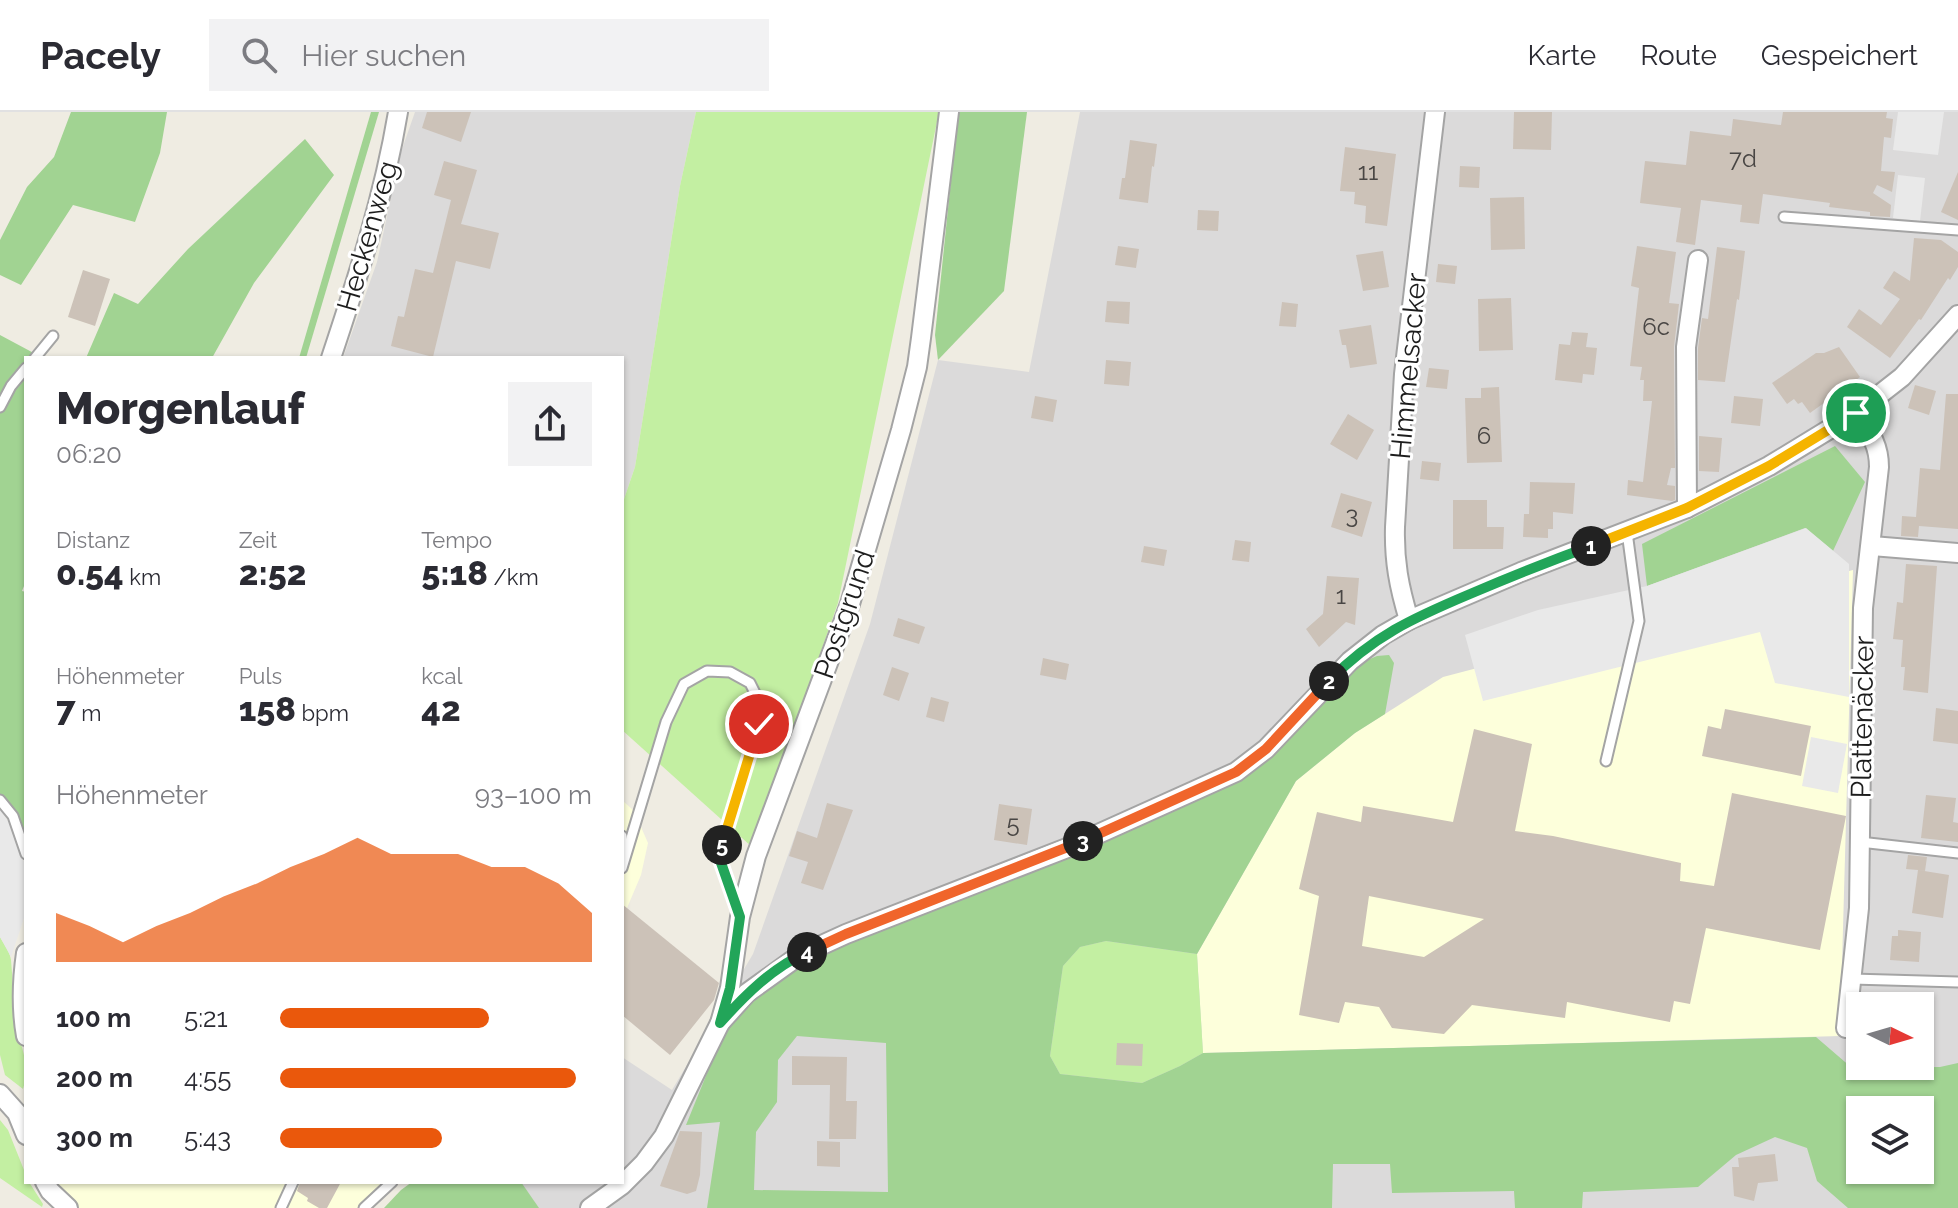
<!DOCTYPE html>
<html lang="de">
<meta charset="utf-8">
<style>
body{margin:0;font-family:Raleway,sans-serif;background:#f2f2f3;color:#2b2b33;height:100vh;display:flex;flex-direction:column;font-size:30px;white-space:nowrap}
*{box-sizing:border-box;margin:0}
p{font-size:26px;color:#7c7c81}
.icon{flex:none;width:44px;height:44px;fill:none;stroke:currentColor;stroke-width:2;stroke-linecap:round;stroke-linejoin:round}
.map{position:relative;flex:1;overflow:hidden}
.side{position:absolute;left:24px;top:244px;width:600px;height:828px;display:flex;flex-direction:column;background:#fff;border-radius:0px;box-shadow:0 2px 6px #0004}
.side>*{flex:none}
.needle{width:52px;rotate:95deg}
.tools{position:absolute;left:1846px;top:880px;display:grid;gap:16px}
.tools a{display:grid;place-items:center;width:88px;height:88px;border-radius:0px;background:#fff;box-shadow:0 2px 6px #0004;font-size:40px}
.pin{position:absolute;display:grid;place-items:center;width:68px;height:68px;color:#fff;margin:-34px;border:4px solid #fff;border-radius:50%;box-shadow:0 2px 8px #0007}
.km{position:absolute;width:40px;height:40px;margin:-20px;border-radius:50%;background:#222;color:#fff;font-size:22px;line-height:40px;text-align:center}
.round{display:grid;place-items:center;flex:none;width:84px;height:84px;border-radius:0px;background:#f2f2f3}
.headline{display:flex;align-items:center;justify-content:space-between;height:136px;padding:0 32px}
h1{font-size:44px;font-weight:800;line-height:60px}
.metrics{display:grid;grid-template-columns:repeat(3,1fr);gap:12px;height:136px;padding:8px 32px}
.metrics div{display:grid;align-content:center}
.metrics b{font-size:34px;font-weight:800}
.metrics small{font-size:22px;font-weight:400}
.metrics p{font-size:22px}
.chart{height:224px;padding:16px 32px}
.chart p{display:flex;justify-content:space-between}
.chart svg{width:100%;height:144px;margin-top:8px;fill:#ea580c;opacity:.7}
ul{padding:0 32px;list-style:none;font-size:26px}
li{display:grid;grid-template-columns:128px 96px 1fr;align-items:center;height:60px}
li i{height:20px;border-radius:10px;background:#ea580c}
header{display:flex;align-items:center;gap:48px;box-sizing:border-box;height:112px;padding:0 40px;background:#fff;border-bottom:2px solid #e1e1e2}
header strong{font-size:38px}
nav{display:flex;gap:44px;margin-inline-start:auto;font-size:28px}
.search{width:560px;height:72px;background:#f2f2f3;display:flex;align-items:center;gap:20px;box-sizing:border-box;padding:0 28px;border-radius:0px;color:#7c7c81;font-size:30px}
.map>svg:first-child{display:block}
.residential{fill:#dbdada;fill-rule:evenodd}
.education{fill:#fdffdb}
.grass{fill:#c3efa2}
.forest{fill:#a1d392;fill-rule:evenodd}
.parking{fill:#e9e9e9}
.building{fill:#ccc2b8;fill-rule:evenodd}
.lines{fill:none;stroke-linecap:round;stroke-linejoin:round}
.service-casing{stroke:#a4a4a4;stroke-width:13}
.minor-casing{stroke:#a4a4a4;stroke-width:22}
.service{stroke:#fff;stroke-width:9}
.minor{stroke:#fff;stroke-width:18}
.split-1-casing{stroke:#fff;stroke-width:16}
.split-2-casing{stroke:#fff;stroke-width:16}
.split-3-casing{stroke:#fff;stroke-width:16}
.split-4-casing{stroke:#fff;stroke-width:16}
.split-5-casing{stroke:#fff;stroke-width:16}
.split-6-casing{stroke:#fff;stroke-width:16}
.split-1{stroke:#f5b400;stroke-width:10}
.split-2{stroke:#22a559;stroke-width:10}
.split-3{stroke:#f0652b;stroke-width:10}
.split-4{stroke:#f0652b;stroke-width:10}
.split-5{stroke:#22a559;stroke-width:10}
.split-6{stroke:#f5b400;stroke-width:10}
.labels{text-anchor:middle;stroke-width:6;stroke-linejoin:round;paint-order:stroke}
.number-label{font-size:24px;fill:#494644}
.street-label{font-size:28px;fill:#1d1d1d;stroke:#fff}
</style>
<header>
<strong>Pacely</strong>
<div class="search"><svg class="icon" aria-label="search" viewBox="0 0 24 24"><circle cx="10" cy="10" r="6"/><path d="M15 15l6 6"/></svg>Hier suchen</div>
<nav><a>Karte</a><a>Route</a><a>Gespeichert</a></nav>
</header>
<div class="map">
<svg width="1958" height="1096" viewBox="0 0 1958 1096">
<rect width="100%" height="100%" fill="#efece2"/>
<g class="residential">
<path d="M415 0H696L680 74 635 355 622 393V246H343L377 150 401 40Z"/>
<path d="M1080 0H1958V1096H490L472 1070H622V945L672 978 753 842 870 512 938 248 1029 260ZM1860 894H1920V954H1860ZM1860 998H1920V1058H1860Z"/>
</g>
<g class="education">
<path d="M1853 458 1840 924 1203 941 1197 842 1296 669 1355 621 1443 565Z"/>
<path d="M622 688 634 699 648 731 641 763 627 796 622 801Z"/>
<path d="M52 1070H387L359 1096H79Z"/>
</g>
<g class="grass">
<path d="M696 0H939L838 491 752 735 622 618V393L635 355 680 74Z"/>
<path d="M0 825C4 832 10 840 11 848 13 868 13 889 16 910 20 935 31 951 23 977L5 963 0 943Z"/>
<path d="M1106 829 1197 842 1203 941 1180 954 1142 971 1060 962 1050 944 1063 854 1080 835Z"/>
<path d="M0 1008 8 1018 26 1063V1070H29L43 1092 42 1095 0 1066Z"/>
</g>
<g class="forest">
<path d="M71 0H167L160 41 135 110 73 93 21 173 0 163V128L27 75 54 45Z"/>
<path d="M371 0H379L306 246H299Z"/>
<path d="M958 0H1027L1004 179 938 248 935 223Z"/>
<path d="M305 27 334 63 254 171 212 246H86L114 181 138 192 188 137Z"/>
<path d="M0 223 43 246H26V469L22 479 26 480V727L11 693 0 691Z"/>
<path d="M1835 334 1865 370 1833 439 1805 416 1647 474 1642 432Z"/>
<path d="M1389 543 1394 551 1385 602 1355 621 1296 669 1197 842 1106 829 1080 835 1063 854 1050 944 1060 962 1142 971 1180 954 1203 941 1816 925 1852 956 1940 955 1958 951V1096H1848L1817 1069 1807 1036 1775 1025 1736 1043 1698 1075 1583 1080 1582 1096H1515L1514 1079 1392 1081 1390 1052H1333L1332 1096H707L720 1010 686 1013 725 917 782 859 1250 662 1351 555 1377 544ZM797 924 886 931 888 1080 754 1078 756 1020 777 990 778 948ZM1860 998H1920V1058H1860Z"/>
<path d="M412 1070H521L539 1096H384L401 1078Z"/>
</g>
<g class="parking">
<path d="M1898 0H1944L1938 43 1893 38Z"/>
<path d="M1898 63 1925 66 1920 109 1893 106Z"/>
<path d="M1806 416 1849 452V585L1775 571 1760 520 1483 589 1465 523 1538 498 1647 474Z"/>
<path d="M1811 625 1847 632 1838 681 1802 674Z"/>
<path d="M0 697 10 712 26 755V800L11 845 0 825Z"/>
</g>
<g class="building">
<path d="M427 0H471L461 30 422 16Z"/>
<path d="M1514 0H1552L1551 38 1513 37Z"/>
<path d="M1783 0H1887L1886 6 1893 7 1891 26 1884 25 1881 59 1895 60 1892 80 1877 73 1873 81 1891 93 1890 105 1870 104V100L1829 95 1830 91 1763 82 1759 112 1740 110 1742 93 1701 88 1695 133 1676 130 1681 96 1640 91 1645 49 1686 53 1690 19 1731 24 1733 7 1781 13Z"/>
<path d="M1130 28 1157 32 1154 55 1152 54 1148 91 1119 87 1122 66H1125Z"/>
<path d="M1345 35 1396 42 1387 114 1365 111 1366 94 1354 92 1355 80 1340 79Z"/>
<path d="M444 49 477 58 461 112 499 121 490 157 456 149 433 245 391 234 398 204 404 205 415 157 433 161 451 88 434 83Z"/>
<path d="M1460 54 1480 55 1479 76 1459 75Z"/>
<path d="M1958 60V108L1941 100Z"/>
<path d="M1524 85 1525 137 1491 138 1490 86Z"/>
<path d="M1198 98 1219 99 1218 119 1197 118Z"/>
<path d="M1914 126 1941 128 1958 140V155L1950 168 1948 166 1921 208 1919 207 1890 246 1847 215 1859 197 1881 213 1900 187 1883 176 1894 159 1910 169Z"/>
<path d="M1118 134 1139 137 1136 156 1115 153Z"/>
<path d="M1637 134 1676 140 1669 191 1679 192 1674 235 1675 356H1671L1667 373 1675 374V388L1672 389 1627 383 1628 368 1643 370 1652 289H1643L1644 268H1640L1642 255 1630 254 1639 176 1631 174Z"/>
<path d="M1717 135 1745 139 1739 188 1737 187 1725 270 1698 268V236L1702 206 1708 207Z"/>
<path d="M1383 139 1389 175 1363 179 1356 143Z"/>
<path d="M1438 152 1457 154 1455 172 1436 170Z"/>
<path d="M83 158 110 167 95 214 68 205Z"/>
<path d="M1511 186 1513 238 1479 239 1478 187Z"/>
<path d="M1107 189 1130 190 1129 212 1105 210Z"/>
<path d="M1282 190 1298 192 1296 215 1279 214Z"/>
<path d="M1371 213 1377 252 1350 256 1346 233H1342L1339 218Z"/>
<path d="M1572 220 1588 221 1586 235 1597 236 1594 263 1583 262 1582 271 1555 268 1559 232 1570 233Z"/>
<path d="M1839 235 1860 265 1810 301 1802 290 1798 292 1794 287 1787 292 1772 271 1816 241H1824Z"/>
<path d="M1106 248 1131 250 1129 274 1104 272Z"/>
<path d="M1429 256 1449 258 1447 277 1426 275Z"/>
<path d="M1915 273 1936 279 1929 303 1908 296Z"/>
<path d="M1499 275 1502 350 1467 351 1465 286H1481V276Z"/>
<path d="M1946 282H1958V417L1919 414 1918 425 1901 424 1902 404 1916 405 1920 356 1940 358Z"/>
<path d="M1035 284 1057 288 1053 310 1031 306Z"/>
<path d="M1734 284 1763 287 1760 314 1731 311Z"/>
<path d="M1348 302 1374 318 1357 348 1330 332Z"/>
<path d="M1699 324 1722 326 1719 360 1699 359Z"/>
<path d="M1422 349 1441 351 1439 369 1420 367Z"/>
<path d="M1530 370 1575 371 1573 402 1553 400V417H1548V426L1523 425 1524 402H1529Z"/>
<path d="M1341 381 1372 390 1362 425 1331 415Z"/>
<path d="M1453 388H1487V415H1504L1503 437H1453Z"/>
<path d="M1235 428 1251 430 1249 450 1232 448Z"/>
<path d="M1144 434 1167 438 1164 454 1141 450Z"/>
<path d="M1906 452 1937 454 1928 581 1903 578 1905 555H1901L1903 528 1893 527 1897 490 1903 491Z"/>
<path d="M1327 464 1359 466 1355 513 1346 510 1319 535 1306 517 1323 502Z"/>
<path d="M898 506 925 515 919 532 893 524Z"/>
<path d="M1043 546 1069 552 1066 568 1040 563Z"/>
<path d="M892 555 909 561 899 589 883 583Z"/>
<path d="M931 585 949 590 944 610 926 605Z"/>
<path d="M1936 596 1958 599V632L1933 629Z"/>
<path d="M1725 597 1811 614 1801 664 1702 644 1708 614 1721 617Z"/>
<path d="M1474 617 1532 632 1515 719 1553 724 1681 751 1680 769 1714 774 1732 681 1846 704 1820 838 1706 816 1690 892 1674 889 1670 910 1567 890 1565 906 1472 893 1444 922 1392 916 1379 895 1345 890 1339 911 1299 903 1319 784 1299 777 1317 700 1361 710 1363 694 1453 710ZM1369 784 1484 807 1424 845 1362 834Z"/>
<path d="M1926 683 1956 686 1953 710 1958 711V730L1921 726Z"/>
<path d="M827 691 853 698 823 778 801 771 808 750 789 744 797 719 817 726Z"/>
<path d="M999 692 1032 697 1027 733 994 728Z"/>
<path d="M1908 743 1927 745 1925 759 1918 758 1949 763 1943 806 1912 801 1918 758 1906 757Z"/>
<path d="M622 792 719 871 714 888 670 943 622 903Z"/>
<path d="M1898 818 1921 820 1919 850 1890 848 1892 824H1898Z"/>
<path d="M1117 931 1143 932 1142 954 1116 953Z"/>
<path d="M792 944 847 945 846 989H857L856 1027H829L830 973H792Z"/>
<path d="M680 1019 702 1020 700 1063 696 1079 687 1082 660 1074Z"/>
<path d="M817 1029 840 1030V1055L817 1054Z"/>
<path d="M1775 1042 1778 1069 1758 1071 1754 1089 1734 1084 1732 1055H1739L1738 1046Z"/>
<path d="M300 1070H341L327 1096H319L307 1089 308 1086 297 1079Z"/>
</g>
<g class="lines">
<defs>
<g id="service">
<path d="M1784 105 1958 118"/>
<path d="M35 246 53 224"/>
<path d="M0 295 11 274 26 256"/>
<path d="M1606 649 1639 509 1627 420"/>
<path d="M0 688 13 704 26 742"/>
<path d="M622 724V743"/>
<path d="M1860 730 1958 741"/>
<path d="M622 756 666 610 684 572 707 559 730 560 750 571 759 589V612L719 745 738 801"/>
<path d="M1852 867 1958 870"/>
<path d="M281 1096 293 1070"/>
<path d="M364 1096 392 1070"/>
</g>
<g id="minor">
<path d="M331 246C358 165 384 84 398 0"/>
<path d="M1687 396 1686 235 1698 148"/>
<path d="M1872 434 1958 441"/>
<path d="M1409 508C1399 475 1394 449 1395 415L1404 262 1435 0"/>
<path d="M26 841C22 869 21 896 26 924"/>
<path d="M720 911 747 881 800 843 846 822 1067 736 1236 660 1266 637 1350 549 1383 523 1409 508 1521 460 1687 396 1769 354 1856 301 1902 265 1958 203"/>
<path d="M1846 916 1859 796 1863 496 1879 355C1879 331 1869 320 1856 301"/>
<path d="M0 982 17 1001 26 1023"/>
<path d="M45 1070 50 1079 68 1096"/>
<path d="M590 1096 622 1073 644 1051 664 1024 720 911 730 876 740 805 756 744 850 492 901 318 917 255 921 226 949 0"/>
</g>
</defs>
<use href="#service" class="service-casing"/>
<use href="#minor" class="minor-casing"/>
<use href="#service" class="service"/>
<use href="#minor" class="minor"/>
</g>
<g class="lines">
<defs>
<path id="split-1" d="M1591 434 1687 396 1769 354 1856 301"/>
<path id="split-2" d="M1329 569C1373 524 1413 506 1470 482 1510 465 1550 449 1591 434"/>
<path id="split-3" d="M1083 729 1236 660 1266 637 1329 569"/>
<path id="split-4" d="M807 840 846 822 1083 729"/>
<path id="split-5" d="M722 733 719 745 740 805 730 876 720 911C745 883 772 856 807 840"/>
<path id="split-6" d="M722 733 759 612"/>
</defs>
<use href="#split-1" class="split-1-casing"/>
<use href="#split-2" class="split-2-casing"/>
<use href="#split-3" class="split-3-casing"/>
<use href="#split-4" class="split-4-casing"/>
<use href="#split-5" class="split-5-casing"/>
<use href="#split-6" class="split-6-casing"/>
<use href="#split-1" class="split-1"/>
<use href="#split-2" class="split-2"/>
<use href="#split-3" class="split-3"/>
<use href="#split-4" class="split-4"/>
<use href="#split-5" class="split-5"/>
<use href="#split-6" class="split-6"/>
</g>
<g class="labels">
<g class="number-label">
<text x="1743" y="55">7d</text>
<text x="1368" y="68">11</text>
<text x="1656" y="223">6c</text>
<text x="1484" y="332">6</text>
<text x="1352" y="411">3</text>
<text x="1341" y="492">1</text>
<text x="1013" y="720">5</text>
</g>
<g class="street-label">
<text transform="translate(367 124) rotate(-74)" y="10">Heckenweg</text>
<text transform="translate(1408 254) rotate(-85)" y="10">Himmelsacker</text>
<text transform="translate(844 502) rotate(-71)" y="10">Postgrund</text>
<text transform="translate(1862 605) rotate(-89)" y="10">Plattenäcker</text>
</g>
</g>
</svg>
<div class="tools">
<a><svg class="needle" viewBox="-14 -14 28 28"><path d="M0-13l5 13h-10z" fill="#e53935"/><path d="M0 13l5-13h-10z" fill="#7c7c81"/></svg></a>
<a><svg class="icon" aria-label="layers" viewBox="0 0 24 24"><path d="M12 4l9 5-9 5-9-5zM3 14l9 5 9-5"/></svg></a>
</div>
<div class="pin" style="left:1856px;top:301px;background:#1e9e55"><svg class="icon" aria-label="arrive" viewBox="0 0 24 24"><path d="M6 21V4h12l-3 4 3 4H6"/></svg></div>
<div class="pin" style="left:759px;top:612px;background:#d93025"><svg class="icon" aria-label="check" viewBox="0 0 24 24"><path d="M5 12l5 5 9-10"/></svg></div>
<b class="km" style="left:1591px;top:434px">1</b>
<b class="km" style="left:1329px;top:569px">2</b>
<b class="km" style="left:1083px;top:729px">3</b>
<b class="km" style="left:807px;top:840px">4</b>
<b class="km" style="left:722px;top:733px">5</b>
<section class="side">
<div class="headline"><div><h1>Morgenlauf</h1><p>06:20</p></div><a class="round"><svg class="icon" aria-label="share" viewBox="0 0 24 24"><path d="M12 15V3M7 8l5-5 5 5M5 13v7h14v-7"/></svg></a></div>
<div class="metrics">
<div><p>Distanz</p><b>0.54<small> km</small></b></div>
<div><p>Zeit</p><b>2:52</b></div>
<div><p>Tempo</p><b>5:18<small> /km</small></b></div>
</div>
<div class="metrics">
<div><p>Höhenmeter</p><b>7<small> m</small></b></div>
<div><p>Puls</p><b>158<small> bpm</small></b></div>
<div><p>kcal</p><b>42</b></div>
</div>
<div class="chart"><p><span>Höhenmeter</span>93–100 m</p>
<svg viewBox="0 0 160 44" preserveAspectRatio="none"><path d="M0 44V29L10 33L20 38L30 33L40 29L50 24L60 20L70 15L80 11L90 6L100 11L110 11L120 11L130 15L140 15L150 20L160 29V44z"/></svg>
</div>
<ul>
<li><b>100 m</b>5:21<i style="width:67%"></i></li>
<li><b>200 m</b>4:55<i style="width:95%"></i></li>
<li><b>300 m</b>5:43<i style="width:52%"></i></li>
</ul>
</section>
</div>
